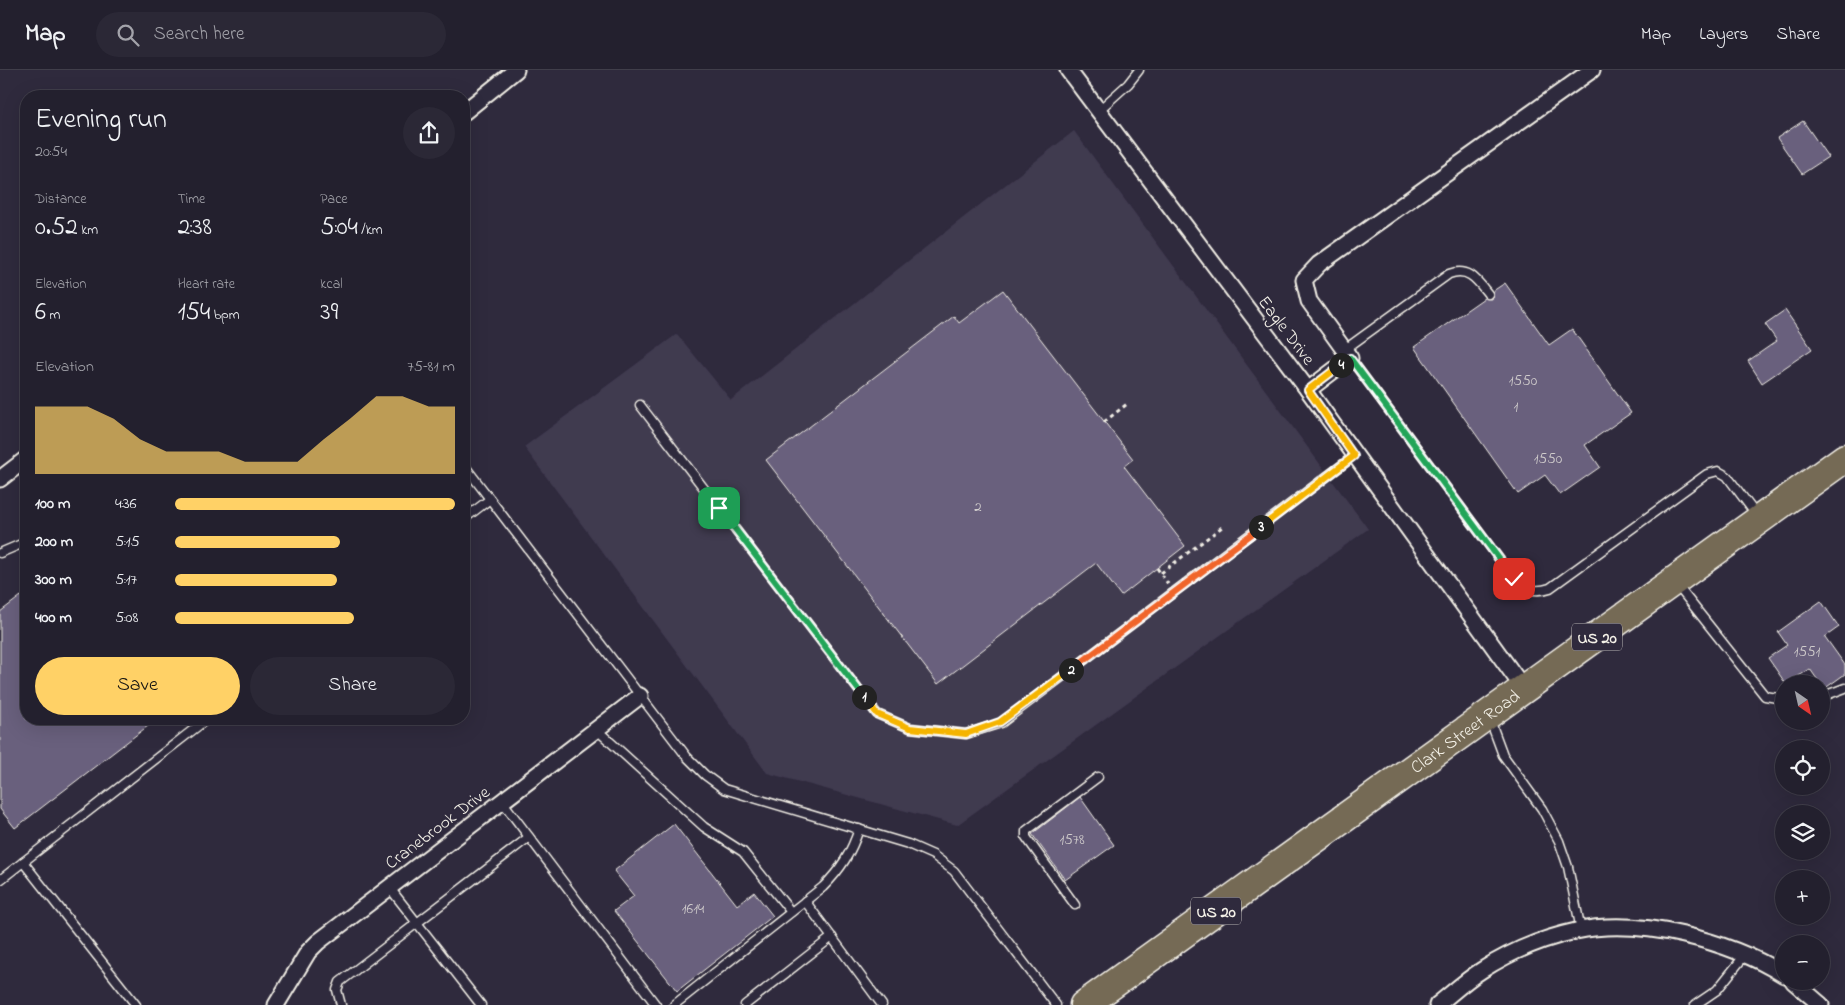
<!DOCTYPE html>
<meta charset="utf-8">
<style>
body{margin:0;font-family:"Indie Flower",sans-serif;background:#2b2836;color:#f1f3f6;height:100vh;display:flex;flex-direction:column;font-size:19px;white-space:nowrap}
*{box-sizing:border-box;margin:0}
p{font-size:16px;color:#a3a3aa}
.icon{flex:none;width:28px;height:28px;fill:none;stroke:currentColor;stroke-width:2;stroke-linecap:round;stroke-linejoin:round}
.map{position:relative;flex:1;overflow:hidden}
.panel{position:absolute;left:20px;top:20px;width:450px;height:635px;display:flex;flex-direction:column;background:#23202e;border-radius:20px;box-shadow:0 5px 20px #0002,0 0 0 1px #403e4a}
.panel>*{flex:none}
.needle{width:32px;rotate:146deg}
.controls{position:absolute;left:1775px;top:605px;display:grid;gap:10px}
.controls a{display:grid;place-items:center;width:55px;height:55px;border-radius:50%;background:#23202e;box-shadow:0 5px 20px #0002,0 0 0 1px #403e4a;font-size:25px}
.pin{position:absolute;display:grid;place-items:center;width:42px;height:42px;color:#fff;margin:-21px;border-radius:10px;box-shadow:0 2px 8px #0006}
.km{position:absolute;width:25px;height:25px;margin:-12px;border-radius:50%;background:#222;color:#fff;font-size:14px;line-height:25px;text-align:center}
.round{display:grid;place-items:center;flex:none;width:52px;height:52px;border-radius:26px;background:#2b2836}
.overview{display:flex;align-items:center;justify-content:space-between;height:85px;padding:0 15px}
h1{font-size:28px;font-weight:600;line-height:38px}
.stats{display:grid;grid-template-columns:repeat(3,1fr);gap:8px;height:85px;padding:5px 15px}
.stats div{display:grid;align-content:center}
.stats b{font-size:25px;font-weight:600}
.stats small{font-size:14px;font-weight:400}
.stats p{font-size:14px}
.chart{height:140px;padding:10px 15px}
.chart p{display:flex;justify-content:space-between}
.chart svg{width:100%;height:90px;margin-top:5px;fill:#ffd166;opacity:.7}
.cta{display:flex;gap:10px;margin-top:auto;padding:10px 15px}
.cta a{flex:1;height:58px;border-radius:30px;background:#ffd166;color:#111;font-size:20px;font-weight:600;line-height:58px;text-align:center}
.cta a+a{background:#2b2836;color:#f1f3f6}
ul{padding:0 15px;list-style:none;font-size:16px}
li{display:grid;grid-template-columns:80px 60px 1fr;align-items:center;height:38px}
li i{height:12px;border-radius:6px;background:#ffd166}
header{display:flex;align-items:center;gap:30px;box-sizing:border-box;height:70px;padding:0 25px;background:#23202e;border-bottom:1px solid #403e4a}
header strong{font-size:24px}
nav{display:flex;gap:28px;margin-inline-start:auto;font-size:18px}
.search{width:350px;height:45px;background:#2b2836;display:flex;align-items:center;gap:12px;box-sizing:border-box;padding:0 18px;border-radius:28px;color:#a3a3aa;font-size:19px}
.map>svg:first-child{display:block}
.built{fill:#403a50}
.building{fill:#69607d;stroke:#f4f1e8}
.lines{fill:none;stroke-linecap:round;stroke-linejoin:round}
.lane-casing{stroke:#f4f1e8;stroke-width:11}
.street-casing{stroke:#f4f1e8;stroke-width:19}
.highway-casing{stroke:#f4f1e8;stroke-width:31}
.path{stroke:#f4f1e8;stroke-width:3;stroke-dasharray:4 4;stroke-linecap:butt}
.lane{stroke:#2f2a3d;stroke-width:8}
.street{stroke:#2f2a3d;stroke-width:15}
.highway{stroke:#756a55;stroke-width:28}
.split-1-casing{stroke:#fff;stroke-width:10}
.split-2-casing{stroke:#fff;stroke-width:10}
.split-3-casing{stroke:#fff;stroke-width:10}
.split-4-casing{stroke:#fff;stroke-width:10}
.split-5-casing{stroke:#fff;stroke-width:10}
.split-1{stroke:#22a559;stroke-width:6}
.split-2{stroke:#f5b400;stroke-width:6}
.split-3{stroke:#f0652b;stroke-width:6}
.split-4{stroke:#f5b400;stroke-width:6}
.split-5{stroke:#22a559;stroke-width:6}
.labels{text-anchor:middle;stroke-width:4;stroke-linejoin:round;paint-order:stroke}
.number-label{font-size:15px;fill:#d1cdcd}
.shield{fill:#2f2a3d;stroke:#b9b5b5;stroke-width:1}
.shield-label{font-size:16px;font-weight:bold;fill:#f4f1e8}
.street-label{font-size:18px;fill:#f4f1e8;stroke:#2f2a3d}
</style>
<header>
<strong>Map</strong>
<div class="search"><svg class="icon" aria-label="search" viewBox="0 0 24 24"><circle cx="10" cy="10" r="6"/><path d="M15 15l6 6"/></svg>Search here</div>
<nav><a>Map</a><a>Layers</a><a>Share</a></nav>
</header>
<div class="map">
<svg width="1845" height="935" viewBox="0 0 1845 935">
<rect width="100%" height="100%" fill="#2f2a3d"/>
<filter id="ink" filterUnits="userSpaceOnUse"><feTurbulence type="fractalNoise" baseFrequency=".02" numOctaves="2"/><feDisplacementMap in="SourceGraphic" scale="10" xChannelSelector="R" yChannelSelector="G"/><feConvolveMatrix kernelMatrix="1 2 1 2 8 2 1 2 1" color-interpolation-filters="sRGB"/></filter>
<g filter="url(#ink)">
<path class="built" d="M1074 61 1368 459 957 755 767 703 524 377 677 264 731 330Z"/>
<g class="building">
<path d="M1803 51 1828 87 1802 104 1777 68Z"/>
<path d="M1505 213 1549 275 1572 259 1631 343 1585 375 1600 397 1560 425 1545 405 1518 424 1414 277 1484 228 1491 229 1493 221Z"/>
<path d="M1003 220 1133 389 1124 396 1185 476 1121 526 1096 493 938 614 766 390 954 246 959 253Z"/>
<path d="M1785 240 1812 279 1762 313 1748 291 1777 271 1765 254Z"/>
<path d="M21 526 26 532V649H157L15 758 0 739V542Z"/>
<path d="M1821 531 1839 557 1825 567 1845 595V604L1824 619 1810 599 1786 614 1768 588 1787 575 1778 562Z"/>
<path d="M1080 727 1114 775 1065 810 1032 764Z"/>
<path d="M674 754 737 835 754 822 773 846 677 921 614 841 634 826 614 801Z"/>
</g>
<g class="lines">
<defs>
<g id="lane">
<path d="M1098 41 1128 14 1139 0"/>
<path d="M1344 280 1449 204C1469 197 1477 210 1488 224"/>
<path d="M1350 288 1514 509C1527 520 1535 523 1550 518L1707 404 1718 401 1727 406 1757 446"/>
<path d="M640 335 877 644 910 658 966 664 1001 653 1354 386"/>
<path d="M464 395 687 687 705 705 724 719 908 774 933 785 954 801 1056 935"/>
<path d="M464 449 490 429"/>
<path d="M0 483 26 472"/>
<path d="M1680 519 1765 626 1784 629"/>
<path d="M1821 627 1845 618"/>
<path d="M1490 650 1503 685 1542 739 1559 771 1568 797 1581 860"/>
<path d="M596 659 704 757 743 782 791 842"/>
<path d="M502 731 656 935"/>
<path d="M23 792 136 935"/>
<path d="M0 810 207 649"/>
<path d="M389 817 481 935"/>
<path d="M805 831 882 935"/>
<path d="M1075 835 1026 767V761L1098 707"/>
<path d="M341 935 337 920 340 912 529 767"/>
<path d="M674 935 823 817C841 799 851 783 859 759"/>
<path d="M745 935 832 867"/>
<path d="M1695 935 1717 920 1745 885"/>
</g>
<g id="street">
<path d="M1068 0 1308 320 1524 619"/>
<path d="M464 42 516 0"/>
<path d="M1308 320 1350 288 1309 231 1304 210 1319 194 1592 0"/>
<path d="M0 409 26 389"/>
<path d="M1793 911 1821 935"/>
<path d="M276 935 308 882 318 872 640 626"/>
<path d="M1437 935C1452 923 1466 910 1482 900 1510 882 1544 868 1576 861 1640 847 1730 871 1784 905"/>
</g>
<g id="highway">
<path id="s1" d="M1084 935 1845 388"/>
</g>
</defs>
<use href="#lane" class="lane-casing"/>
<use href="#street" class="street-casing"/>
<use href="#highway" class="highway-casing"/>
<g class="path">
<path d="M1104 352 1127 334"/>
<path d="M1157 498 1168 514"/>
<path d="M1161 503 1222 457"/>
</g>
<use href="#lane" class="lane"/>
<use href="#street" class="street"/>
<use href="#highway" class="highway"/>
</g>
</g>
<g class="lines" filter="url(#ink)">
<defs>
<path id="split-1" d="M719 438 864 627"/>
<path id="split-2" d="M864 627 877 644 910 658 966 664 1000 652 1071 600"/>
<path id="split-3" d="M1071 600 1261 457"/>
<path id="split-4" d="M1261 457 1354 386 1308 320 1341 295"/>
<path id="split-5" d="M1341 295 1350 288 1514 509"/>
</defs>
<use href="#split-1" class="split-1-casing"/>
<use href="#split-2" class="split-2-casing"/>
<use href="#split-3" class="split-3-casing"/>
<use href="#split-4" class="split-4-casing"/>
<use href="#split-5" class="split-5-casing"/>
<use href="#split-1" class="split-1"/>
<use href="#split-2" class="split-2"/>
<use href="#split-3" class="split-3"/>
<use href="#split-4" class="split-4"/>
<use href="#split-5" class="split-5"/>
</g>
<g class="labels">
<g class="number-label">
<text x="1523" y="315">1550</text>
<text x="1516" y="341">1</text>
<text x="1548" y="393">1550</text>
<text x="978" y="441">2</text>
<text x="1807" y="586">1551</text>
<text x="1072" y="774">1578</text>
<text x="693" y="843">1614</text>
</g>
<g class="shield">
<rect x="1572" y="553.5" width="50" height="27" rx="4"/>
<rect x="1191" y="827.5" width="50" height="27" rx="4"/>
</g>
<g class="shield-label">
<text x="1597" y="573">US 20</text>
<text x="1216" y="847">US 20</text>
</g>
<g class="street-label">
<text transform="translate(1287 260) rotate(53)" y="6">Eagle Drive</text>
<text dy="6" stroke="none"><textPath href="#s1" startOffset="469">Clark Street Road</textPath></text>
<text transform="translate(437 757) rotate(-37)" y="6">Cranebrook Drive</text>
</g>
</g>
</svg>
<div class="controls">
<a><svg class="needle" viewBox="-14 -14 28 28"><path d="M0-13l5 13h-10z" fill="#e53935"/><path d="M0 13l5-13h-10z" fill="#a3a3aa"/></svg></a>
<a><svg class="icon" aria-label="locate" viewBox="0 0 24 24"><circle cx="12" cy="12" r="6"/><path d="M12 2v4M12 18v4M2 12h4M18 12h4"/></svg></a>
<a><svg class="icon" aria-label="layers" viewBox="0 0 24 24"><path d="M12 4l9 5-9 5-9-5zM3 14l9 5 9-5"/></svg></a>
<a>+</a>
<a>−</a>
</div>
<div class="pin" style="left:719px;top:438px;background:#1e9e55"><svg class="icon" aria-label="arrive" viewBox="0 0 24 24"><path d="M6 21V4h12l-3 4 3 4H6"/></svg></div>
<div class="pin" style="left:1514px;top:509px;background:#d93025"><svg class="icon" aria-label="check" viewBox="0 0 24 24"><path d="M5 12l5 5 9-10"/></svg></div>
<b class="km" style="left:864px;top:627px">1</b>
<b class="km" style="left:1071px;top:600px">2</b>
<b class="km" style="left:1261px;top:457px">3</b>
<b class="km" style="left:1341px;top:295px">4</b>
<section class="panel">
<div class="overview"><div><h1>Evening run</h1><p>20:54</p></div><a class="round"><svg class="icon" aria-label="share" viewBox="0 0 24 24"><path d="M12 15V3M7 8l5-5 5 5M5 13v7h14v-7"/></svg></a></div>
<div class="stats">
<div><p>Distance</p><b>0.52<small> km</small></b></div>
<div><p>Time</p><b>2:38</b></div>
<div><p>Pace</p><b>5:04<small> /km</small></b></div>
</div>
<div class="stats">
<div><p>Elevation</p><b>6<small> m</small></b></div>
<div><p>Heart rate</p><b>154<small> bpm</small></b></div>
<div><p>kcal</p><b>39</b></div>
</div>
<div class="chart"><p><span>Elevation</span>75–81 m</p>
<svg viewBox="0 0 160 44" preserveAspectRatio="none"><path d="M0 44V11L10 11L20 11L30 17L40 27L50 33L60 33L70 33L80 38L90 38L100 38L110 27L120 17L130 6L140 6L150 11L160 11V44z"/></svg>
</div>
<ul>
<li><b>100 m</b>4:36<i style="width:100%"></i></li>
<li><b>200 m</b>5:15<i style="width:59%"></i></li>
<li><b>300 m</b>5:17<i style="width:58%"></i></li>
<li><b>400 m</b>5:08<i style="width:64%"></i></li>
</ul>
<div class="cta"><a>Save</a><a>Share</a></div>
</section>
</div>
